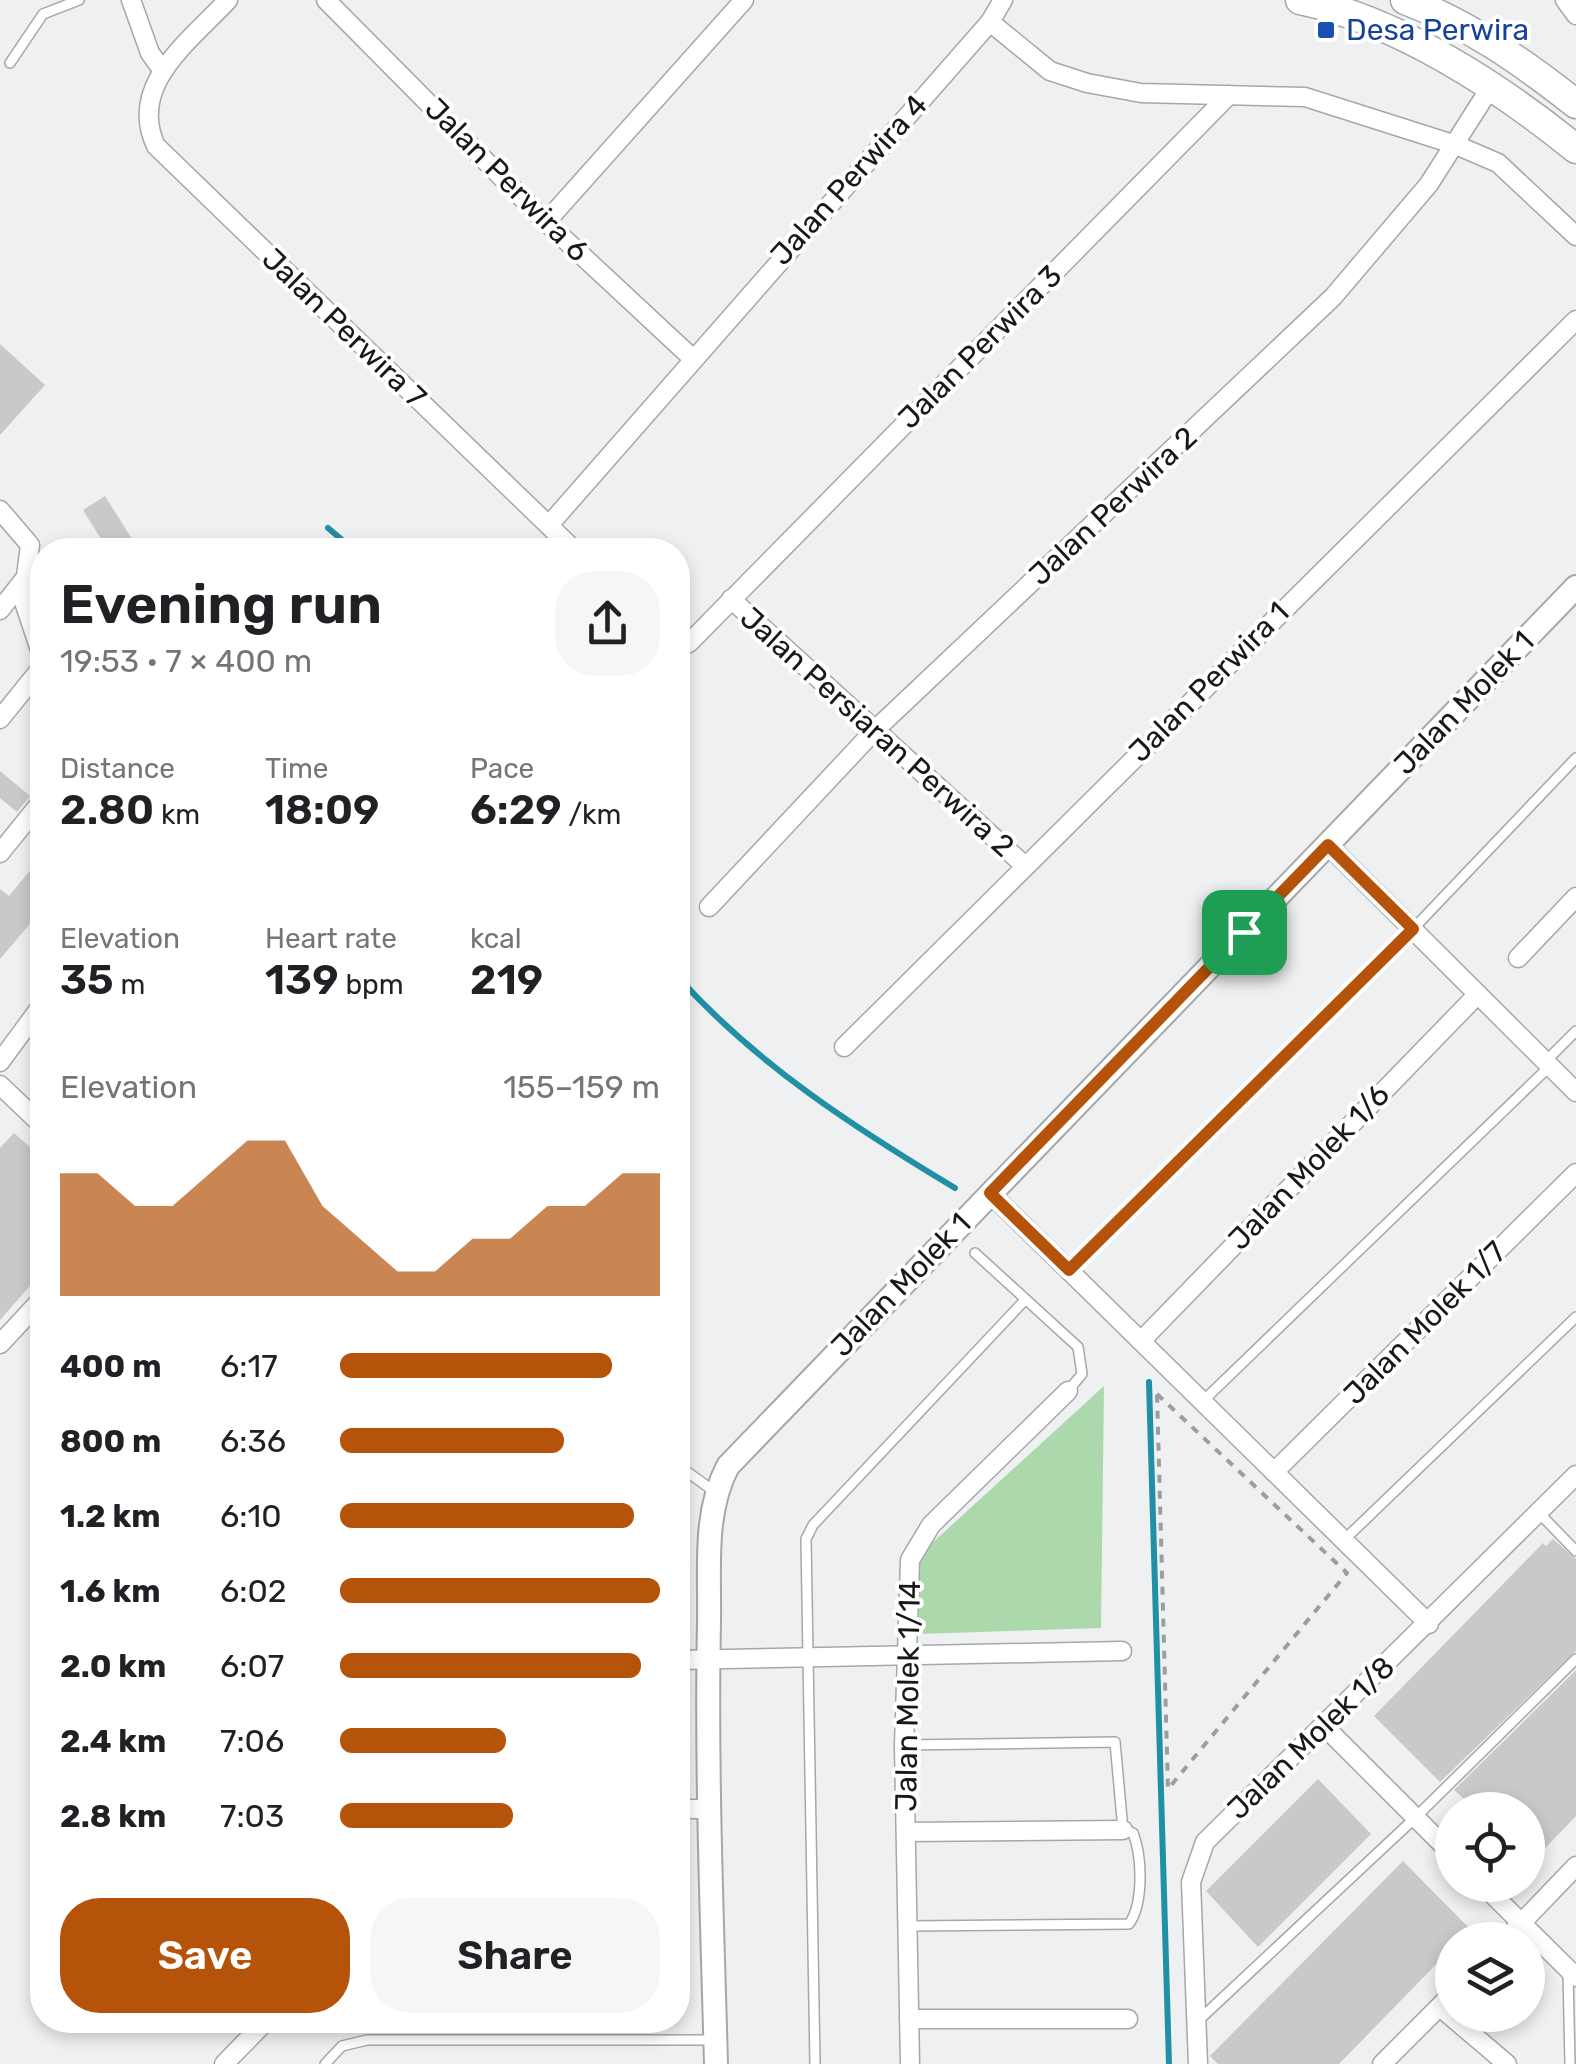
<!DOCTYPE html>
<meta charset="utf-8">
<style>
body{margin:0;font-family:Rubik,sans-serif;background:#f6f6f6;color:#202124;height:100vh;display:flex;flex-direction:column;font-size:38px;white-space:nowrap}
*{box-sizing:border-box;margin:0}
p{font-size:32px;color:#757577}
.icon{flex:none;width:55px;height:55px;fill:none;stroke:currentColor;stroke-width:2;stroke-linecap:round;stroke-linejoin:round}
.map{position:relative;flex:1;overflow:hidden}
.sheet{position:absolute;left:30px;top:538px;width:660px;height:1495px;display:flex;flex-direction:column;background:#fff;border-radius:40px;box-shadow:0 5px 15px #0003}
.sheet>*{flex:none}
.fabs{position:absolute;left:1435px;top:1792px;display:grid;gap:20px}
.fabs a{display:grid;place-items:center;width:110px;height:110px;border-radius:50%;background:#fff;box-shadow:0 5px 15px #0003;font-size:50px}
.pin{position:absolute;display:grid;place-items:center;width:85px;height:85px;color:#fff;margin:-42px;border-radius:20px;box-shadow:0 5px 15px #0006}
.round{display:grid;place-items:center;flex:none;width:105px;height:105px;border-radius:40px;background:#f6f6f6}
.headline{display:flex;align-items:center;justify-content:space-between;height:170px;padding:0 30px}
h1{font-size:55px;font-weight:600;line-height:75px}
.metrics{display:grid;grid-template-columns:repeat(3,1fr);gap:15px;height:170px;padding:10px 30px}
.metrics div{display:grid;align-content:center}
.metrics b{font-size:42px;font-weight:600}
.metrics small{font-size:28px;font-weight:400}
.metrics p{font-size:28px}
.chart{height:280px;padding:20px 30px}
.chart p{display:flex;justify-content:space-between}
.chart svg{width:100%;height:180px;margin-top:10px;fill:#b45309;opacity:.7}
.button{display:flex;gap:20px;margin-top:auto;padding:20px 30px}
.button a{flex:1;height:115px;border-radius:40px;background:#b45309;color:#fff;font-size:40px;font-weight:600;line-height:115px;text-align:center}
.button a+a{background:#f6f6f6;color:#202124}
ul{padding:0 30px;list-style:none;font-size:32px}
li{display:grid;grid-template-columns:160px 120px 1fr;align-items:center;height:75px}
li i{height:25px;border-radius:12px;background:#b45309}
.map>svg:first-child{display:block}
.green{fill:#abd9ac}
.lines{fill:none;stroke-linecap:round;stroke-linejoin:round}
.stream{stroke:#218fa4;stroke-width:6}
.building{fill:#c9c9cb}
.service-casing{stroke:#a5a7a9;stroke-width:12}
.minor-casing{stroke:#a5a7a9;stroke-width:21}
.tertiary-casing{stroke:#a5a7a9;stroke-width:26}
.primary-casing{stroke:#a5a7a9;stroke-width:31}
.path{stroke:#9c9d9f;stroke-width:4;stroke-dasharray:8 8;stroke-linecap:butt}
.service{stroke:#fff;stroke-width:9}
.minor{stroke:#fff;stroke-width:18}
.tertiary{stroke:#fff;stroke-width:22}
.primary{stroke:#fff;stroke-width:28}
.route-casing{stroke:#fff;stroke-width:20}
.route{stroke:#b45309;stroke-width:12}
.transit-dot{fill:#1a4fb4;stroke:#fff;stroke-width:4}
.labels{text-anchor:middle;stroke-width:8;stroke-linejoin:round;paint-order:stroke}
.transit-label{font-size:30px;fill:#164399;stroke:#fff;text-anchor:start}
.street-label{font-size:30px;fill:#181819;stroke:#fff}
</style>
<div class="map">
<svg width="1576" height="2064" viewBox="0 0 1576 2064">
<rect width="100%" height="100%" fill="#eef0f2"/>
<path class="green" d="M1104 1386 1101 1628 919 1634V1555Z"/>
<g class="lines">
<g class="stream">
<path d="M328 528 354 550"/>
<path d="M678 977C756 1064 855 1128 955 1188"/>
<path d="M1149 1382 1169 2064"/>
</g>
</g>
<g class="building">
<path d="M0 344 45 385 0 435Z"/>
<path d="M105 496 139 550H108L83 510Z"/>
<path d="M0 771 30 796 17 812 0 798Z"/>
<path d="M42 856V899L30 914 35 918 0 959V889L9 896Z"/>
<path d="M14 1133 42 1158V1272L0 1320V1148Z"/>
<path d="M1553 1539 1576 1559V1651L1440 1782 1374 1716 1543 1543 1546 1546Z"/>
<path d="M1576 1670V1816L1528 1866V1810H1476L1454 1790Z"/>
<path d="M1318 1779 1371 1834 1258 1947 1206 1891Z"/>
<path d="M1403 1861 1471 1930 1461 1940H1452V1948L1339 2064H1218L1210 2056Z"/>
</g>
<g class="lines">
<defs>
<g id="service">
<path d="M10 63 43 14 79 0"/>
<path d="M1546 1061 1576 1031"/>
<path d="M975 1253 1078 1347 1082 1374 1068 1391"/>
<path d="M1069 1270 1413 929 1576 758"/>
<path d="M1203 1401 1550 1066"/>
<path d="M678 1471H686L715 1492"/>
<path d="M1539 1513 1576 1551"/>
<path d="M1344 1540 1576 1317"/>
<path d="M904 1745 1115 1742 1123 1830 1133 1833C1142 1856 1144 1903 1129 1924L909 1926"/>
<path d="M1568 1972 1570 2064"/>
<path d="M1199 2020 1416 1817 1576 1659"/>
<path d="M325 2064 342 2046 367 2040H714"/>
<path d="M815 2064 806 1539 813 1525 1025 1300"/>
</g>
<g id="minor">
<path d="M131 0 150 53 163 71"/>
<path d="M228 0C190 41 127 85 156 146L574 550"/>
<path d="M326 0 546 222 691 357"/>
<path d="M1565 0 1576 15"/>
<path d="M990 22 1050 71 1087 83 1141 93 1305 97 1456 145 1498 163 1576 236"/>
<path d="M546 222 744 0"/>
<path d="M0 510 30 545 23 599 42 656"/>
<path d="M549 525 990 22 1003 0"/>
<path d="M731 599 1024 865"/>
<path d="M0 610 30 572H42"/>
<path d="M678 648 689 643 1229 95"/>
<path d="M0 719 42 667"/>
<path d="M1328 845 1576 1092"/>
<path d="M0 853 42 801"/>
<path d="M709 907 874 731 1333 297 1429 184 1492 85"/>
<path d="M1518 958 1576 897"/>
<path d="M844 1047 1576 320"/>
<path d="M0 1062 42 1005"/>
<path d="M0 1085 42 1125"/>
<path d="M990 1193 1429 1624"/>
<path d="M1141 1341 1478 994"/>
<path d="M0 1344 42 1299"/>
<path d="M1274 1472 1576 1173"/>
<path d="M678 1660 1122 1651"/>
<path d="M1325 1727 1452 1854"/>
<path d="M678 1809H710"/>
<path d="M906 1832 1123 1830"/>
<path d="M1483 1885 1576 1977"/>
<path d="M1505 1940 1576 1866"/>
<path d="M1440 2007 1507 2064"/>
<path d="M909 2019H1128"/>
<path d="M224 2064 267 2020"/>
<path d="M910 2064 904 1745 910 1560 931 1525 1068 1391"/>
<path d="M1198 2064 1191 1882 1205 1842 1576 1475"/>
<path d="M1382 2064 1452 1994"/>
</g>
<path id="tertiary" d="M716 2064C712 1917 706 1769 709 1622 710 1570 703 1513 728 1466L1576 587"/>
<g id="primary">
<path d="M1300 0C1397 20 1500 87 1576 149"/>
<path d="M1405 0C1467 23 1524 63 1576 104"/>
</g>
</defs>
<use href="#service" class="service-casing"/>
<use href="#minor" class="minor-casing"/>
<use href="#tertiary" class="tertiary-casing"/>
<use href="#primary" class="primary-casing"/>
<path class="path" d="M1157 1394 1347 1573 1168 1789Z"/>
<use href="#service" class="service"/>
<use href="#minor" class="minor"/>
<use href="#tertiary" class="tertiary"/>
<use href="#primary" class="primary"/>
</g>
<g class="lines">
<defs>
<path id="route" d="M1328 845 1413 929 1069 1270 990 1193Z"/>
</defs>
<use href="#route" class="route-casing"/>
<use href="#route" class="route"/>
</g>
<rect class="transit-dot" x="1316" y="20" width="20" height="20" rx="5"/>
<g class="labels">
<g class="transit-label">
<text x="1346" y="40">Desa Perwira</text>
</g>
<g class="street-label">
<text transform="translate(507 180) rotate(45)" y="10">Jalan Perwira 6</text>
<text transform="translate(849 180) rotate(-48)" y="10">Jalan Perwira 4</text>
<text transform="translate(344 328) rotate(44)" y="10">Jalan Perwira 7</text>
<text transform="translate(980 347) rotate(-45)" y="10">Jalan Perwira 3</text>
<text transform="translate(1113 506) rotate(-43)" y="10">Jalan Perwira 2</text>
<text transform="translate(1209 682) rotate(-45)" y="10">Jalan Perwira 1</text>
<text transform="translate(1464 703) rotate(-46)" y="10">Jalan Molek 1</text>
<text transform="translate(877 732) rotate(42)" y="10">Jalan Persiaran Perwira 2</text>
<text transform="translate(1309 1167) rotate(-46)" y="10">Jalan Molek 1/6</text>
<text transform="translate(901 1285) rotate(-46)" y="10">Jalan Molek 1</text>
<text transform="translate(1425 1323) rotate(-45)" y="10">Jalan Molek 1/7</text>
<text transform="translate(908 1696) rotate(-89)" y="10">Jalan Molek 1/14</text>
<text transform="translate(1311 1738) rotate(-44)" y="10">Jalan Molek 1/8</text>
</g>
</g>
</svg>
<div class="fabs">
<a><svg class="icon" aria-label="locate" viewBox="0 0 24 24"><circle cx="12" cy="12" r="6"/><path d="M12 2v4M12 18v4M2 12h4M18 12h4"/></svg></a>
<a><svg class="icon" aria-label="layers" viewBox="0 0 24 24"><path d="M12 4l9 5-9 5-9-5zM3 14l9 5 9-5"/></svg></a>
</div>
<div class="pin" style="left:1244px;top:932px;background:#1e9e55"><svg class="icon" aria-label="arrive" viewBox="0 0 24 24"><path d="M6 21V4h12l-3 4 3 4H6"/></svg></div>
<section class="sheet">
<div class="headline"><div><h1>Evening run</h1><p>19:53 · 7 × 400 m</p></div><a class="round"><svg class="icon" aria-label="share" viewBox="0 0 24 24"><path d="M12 15V3M7 8l5-5 5 5M5 13v7h14v-7"/></svg></a></div>
<div class="metrics">
<div><p>Distance</p><b>2.80<small> km</small></b></div>
<div><p>Time</p><b>18:09</b></div>
<div><p>Pace</p><b>6:29<small> /km</small></b></div>
</div>
<div class="metrics">
<div><p>Elevation</p><b>35<small> m</small></b></div>
<div><p>Heart rate</p><b>139<small> bpm</small></b></div>
<div><p>kcal</p><b>219</b></div>
</div>
<div class="chart"><p><span>Elevation</span>155–159 m</p>
<svg viewBox="0 0 160 44" preserveAspectRatio="none"><path d="M0 44V14L10 14L20 22L30 22L40 14L50 6L60 6L70 22L80 30L90 38L100 38L110 30L120 30L130 22L140 22L150 14L160 14V44z"/></svg>
</div>
<ul>
<li><b>400 m</b>6:17<i style="width:85%"></i></li>
<li><b>800 m</b>6:36<i style="width:70%"></i></li>
<li><b>1.2 km</b>6:10<i style="width:92%"></i></li>
<li><b>1.6 km</b>6:02<i style="width:100%"></i></li>
<li><b>2.0 km</b>6:07<i style="width:94%"></i></li>
<li><b>2.4 km</b>7:06<i style="width:52%"></i></li>
<li><b>2.8 km</b>7:03<i style="width:54%"></i></li>
</ul>
<div class="button"><a>Save</a><a>Share</a></div>
</section>
</div>
